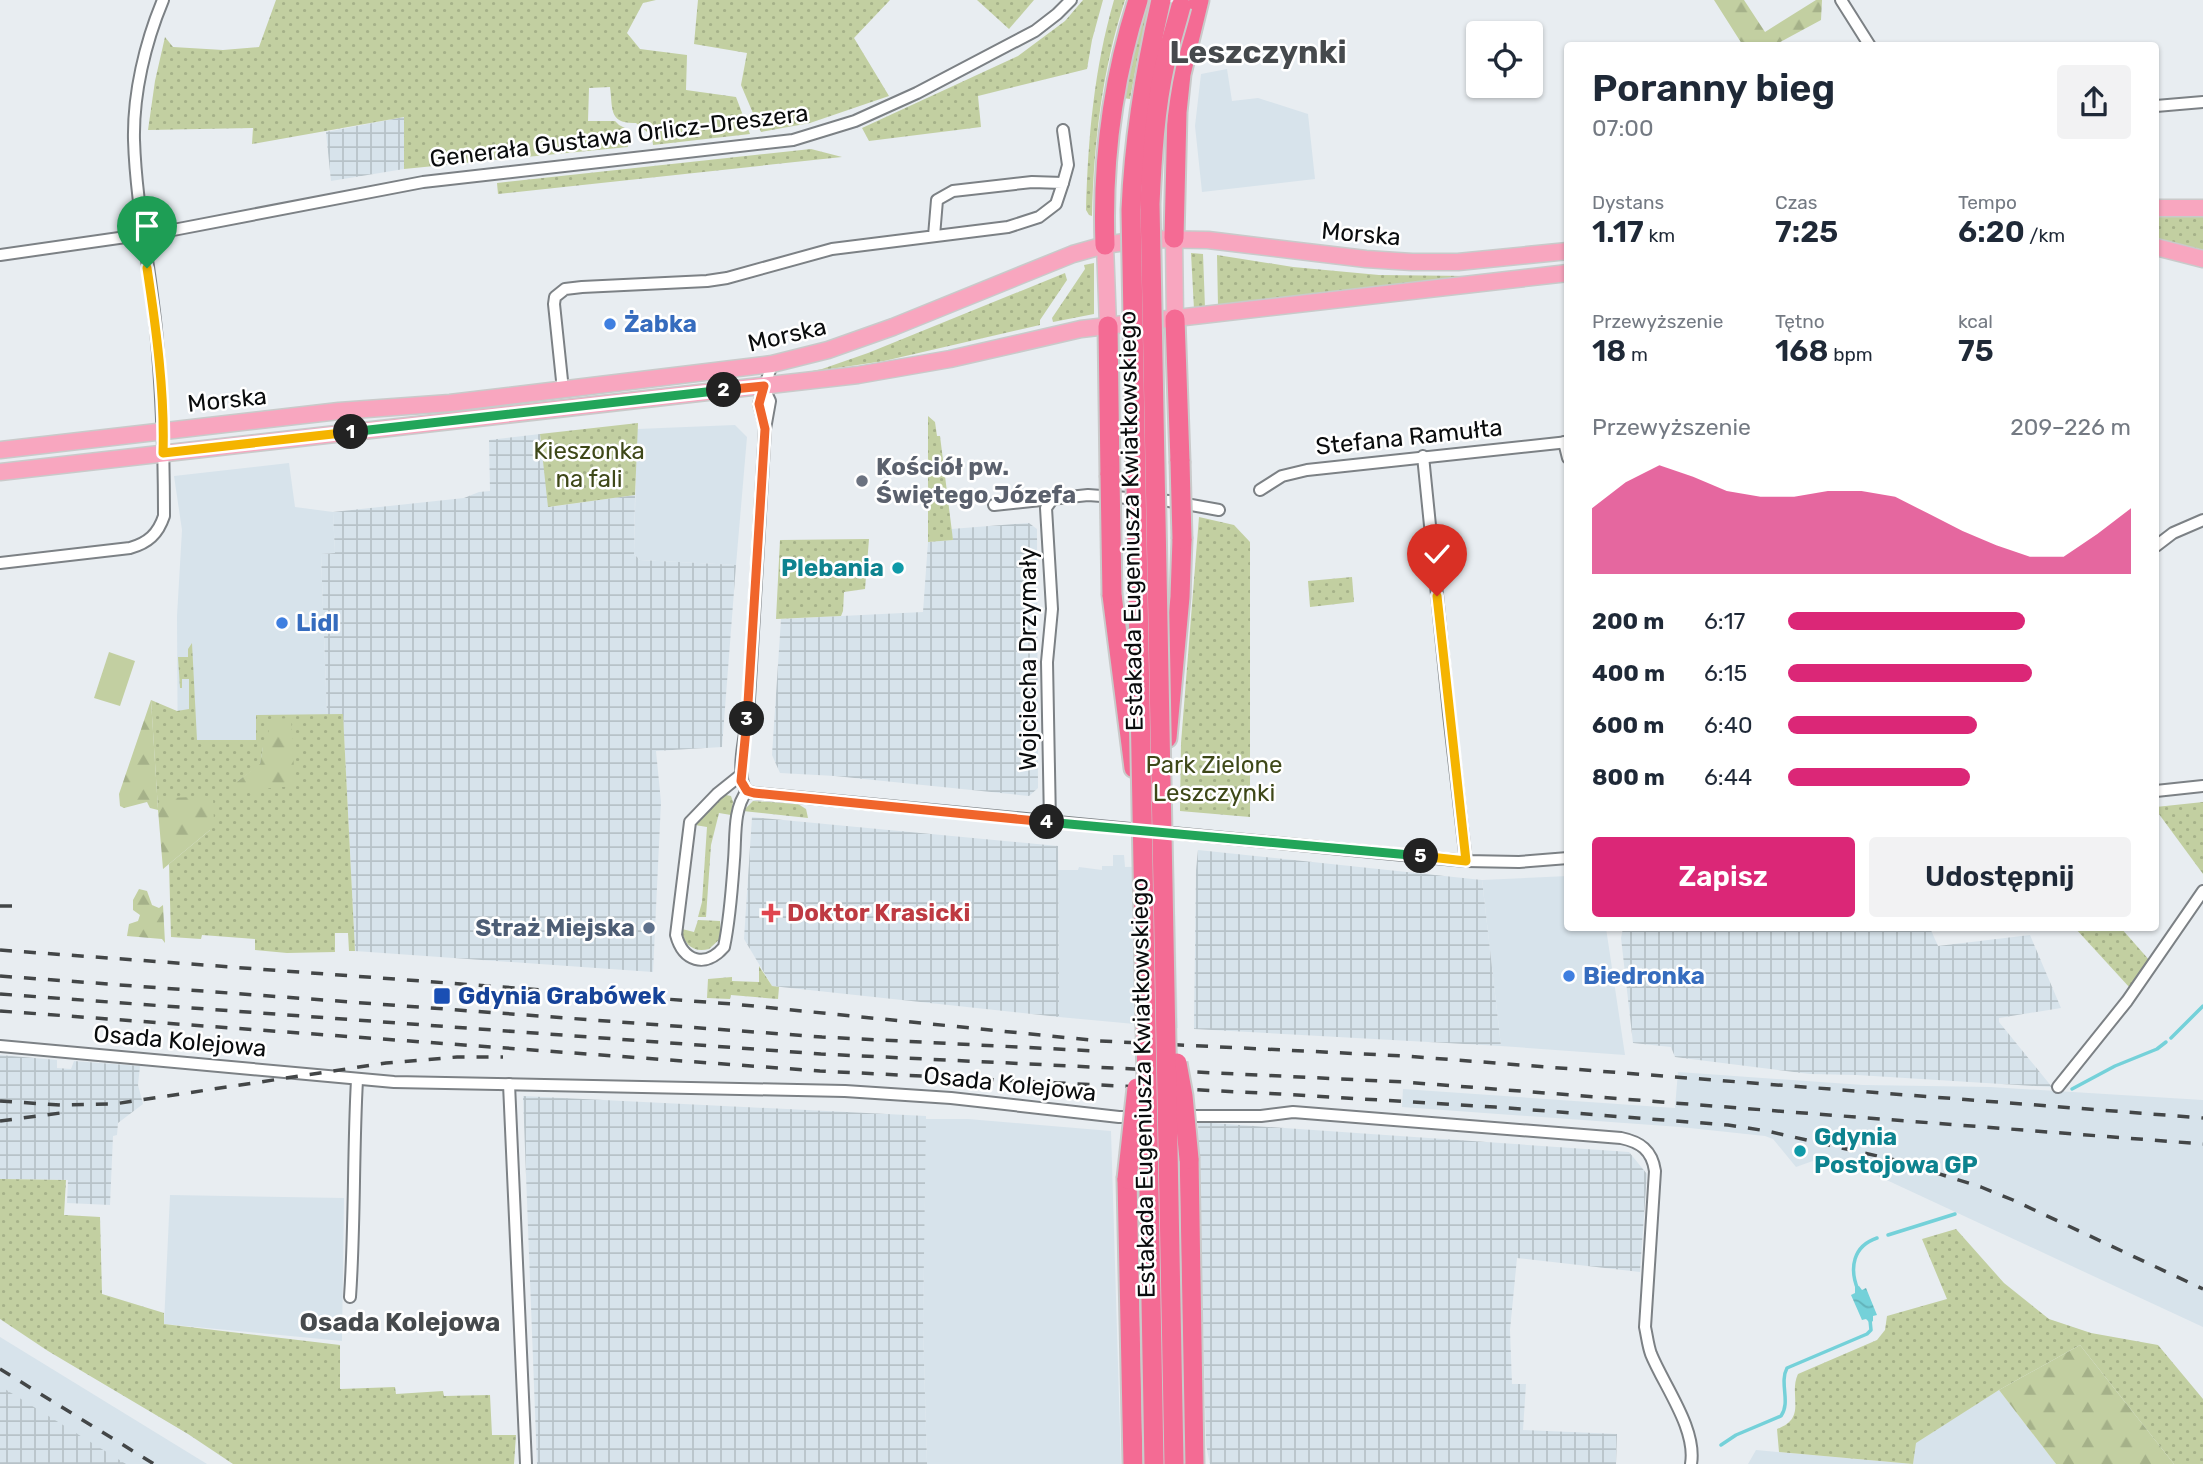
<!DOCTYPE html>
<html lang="pl">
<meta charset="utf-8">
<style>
body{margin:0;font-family:Rubik,sans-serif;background:#f2f2f3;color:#1f2937;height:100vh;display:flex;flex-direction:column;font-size:26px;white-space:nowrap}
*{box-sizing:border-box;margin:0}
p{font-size:23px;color:#747a83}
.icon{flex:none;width:38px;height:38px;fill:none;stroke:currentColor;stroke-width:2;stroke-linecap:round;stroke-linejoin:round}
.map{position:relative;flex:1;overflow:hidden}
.panel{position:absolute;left:1564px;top:42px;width:595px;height:889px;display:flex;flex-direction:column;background:#fff;border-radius:7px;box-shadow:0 2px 5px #0004}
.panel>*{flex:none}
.tools{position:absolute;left:1466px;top:21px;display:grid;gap:14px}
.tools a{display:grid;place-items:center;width:77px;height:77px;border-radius:7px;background:#fff;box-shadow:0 2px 5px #0004;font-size:35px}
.pin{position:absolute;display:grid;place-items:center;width:60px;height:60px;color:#fff;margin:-72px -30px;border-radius:50% 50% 50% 0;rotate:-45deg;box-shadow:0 0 7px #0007}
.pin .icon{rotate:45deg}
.km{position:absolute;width:35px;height:35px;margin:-18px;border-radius:50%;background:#222;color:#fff;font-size:19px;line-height:35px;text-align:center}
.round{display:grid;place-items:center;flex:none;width:74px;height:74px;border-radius:7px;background:#f2f2f3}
.overview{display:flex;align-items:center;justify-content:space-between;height:119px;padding:0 28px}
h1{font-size:38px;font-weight:600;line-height:52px}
.stats{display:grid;grid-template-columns:repeat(3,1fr);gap:10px;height:119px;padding:7px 28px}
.stats div{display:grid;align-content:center}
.stats b{font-size:30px;font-weight:600}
.stats small{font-size:19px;font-weight:400}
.stats p{font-size:19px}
.chart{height:196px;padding:14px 28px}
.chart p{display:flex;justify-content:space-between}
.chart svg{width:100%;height:126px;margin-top:7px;fill:#db2777;opacity:.7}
.cta{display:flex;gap:14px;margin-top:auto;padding:14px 28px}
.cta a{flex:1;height:80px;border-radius:7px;background:#db2777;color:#fff;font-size:28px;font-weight:600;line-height:80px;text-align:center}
.cta a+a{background:#f2f2f3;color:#1f2937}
ul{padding:0 28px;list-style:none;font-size:23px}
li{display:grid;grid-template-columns:112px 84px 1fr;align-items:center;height:52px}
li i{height:18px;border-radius:9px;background:#db2777}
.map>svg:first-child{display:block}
.built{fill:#d7e3eb}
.industrial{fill:url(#industrial-grid)}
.green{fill:url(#green-dots);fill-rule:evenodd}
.forest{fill:url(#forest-firs)}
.pitch{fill:#c2cfa1}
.water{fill:url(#water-waves)}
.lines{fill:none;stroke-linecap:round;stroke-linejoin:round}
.stream{stroke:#74d1d9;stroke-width:3.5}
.street-casing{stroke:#7c8185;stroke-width:14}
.primary-casing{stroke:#c9caca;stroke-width:19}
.highway-casing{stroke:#c9caca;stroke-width:23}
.street{stroke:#fff;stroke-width:10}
.primary{stroke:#f8a6bf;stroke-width:16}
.highway{stroke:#f46b94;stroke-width:19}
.rail{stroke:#434647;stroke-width:3.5;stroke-dasharray:12 12;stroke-linecap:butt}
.highway-bridge-casing{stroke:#c9caca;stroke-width:23;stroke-linecap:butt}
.highway-bridge{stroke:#f46b94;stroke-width:19}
.split-1-casing{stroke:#fff;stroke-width:14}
.split-2-casing{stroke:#fff;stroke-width:14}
.split-3-casing{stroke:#fff;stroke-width:14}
.split-4-casing{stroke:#fff;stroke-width:14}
.split-5-casing{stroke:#fff;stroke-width:14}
.split-6-casing{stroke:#fff;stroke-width:14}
.split-1{stroke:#f5b400;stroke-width:9}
.split-2{stroke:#22a559;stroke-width:9}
.split-3{stroke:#f0652b;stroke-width:9}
.split-4{stroke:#f0652b;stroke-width:9}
.split-5{stroke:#22a559;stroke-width:9}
.split-6{stroke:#f5b400;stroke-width:9}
.shop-dot{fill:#3f7fe0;stroke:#fff;stroke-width:2.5}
.worship-dot{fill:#6b7280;stroke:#fff;stroke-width:2.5}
.culture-dot{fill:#0f9aa8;stroke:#fff;stroke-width:2.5}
.health-dot{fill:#e0444e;stroke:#fff;stroke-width:2.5}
.service-dot{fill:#5c6f8a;stroke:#fff;stroke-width:2.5}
.transit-dot{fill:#1a4fb4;stroke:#fff;stroke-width:2.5}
.labels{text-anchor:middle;stroke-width:5;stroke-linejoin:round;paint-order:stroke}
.street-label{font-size:24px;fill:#0a0c0d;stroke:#fff}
.shop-label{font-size:24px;font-weight:bold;fill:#366cbe;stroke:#fff;text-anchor:start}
.park-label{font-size:24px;fill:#3e4818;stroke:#fff}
.worship-label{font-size:24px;font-weight:bold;fill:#5b616d;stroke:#fff;text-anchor:start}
.culture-label{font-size:24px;font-weight:bold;fill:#0d838f;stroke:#fff;text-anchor:end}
.health-label{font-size:24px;font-weight:bold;fill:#be3a42;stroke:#fff;text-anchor:start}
.service-label{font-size:24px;font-weight:bold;fill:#4e5e75;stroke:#fff;text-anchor:end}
.transit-label{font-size:24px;font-weight:bold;fill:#164399;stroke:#fff;text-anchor:start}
.neighbourhood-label{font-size:26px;font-weight:bold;fill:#464a4d;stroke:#fff}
.district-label{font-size:32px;font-weight:bold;fill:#464a4d;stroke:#fff}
</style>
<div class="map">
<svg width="2203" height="1464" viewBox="0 0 2203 1464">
<defs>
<pattern id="industrial-grid" width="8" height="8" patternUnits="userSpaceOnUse" patternTransform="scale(1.75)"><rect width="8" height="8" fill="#d7e3eb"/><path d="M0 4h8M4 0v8" fill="none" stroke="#b7c2c8"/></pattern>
<pattern id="green-dots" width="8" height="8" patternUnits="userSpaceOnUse" patternTransform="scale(1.75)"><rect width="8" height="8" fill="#c2cfa1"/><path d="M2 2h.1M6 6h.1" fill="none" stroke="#a5b189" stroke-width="1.8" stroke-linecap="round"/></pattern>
<pattern id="forest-firs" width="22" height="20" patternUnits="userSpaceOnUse" patternTransform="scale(1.75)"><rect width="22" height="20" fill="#c2cfa1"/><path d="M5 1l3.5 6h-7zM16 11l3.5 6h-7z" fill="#a5b189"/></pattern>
<pattern id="water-waves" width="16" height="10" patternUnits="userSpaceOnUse" patternTransform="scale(1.75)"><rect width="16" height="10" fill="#74d1d9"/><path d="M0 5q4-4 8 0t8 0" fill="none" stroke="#63b2b9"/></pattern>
</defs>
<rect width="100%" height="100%" fill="#e8edf1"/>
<g class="built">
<path d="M1227 69 1232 101 1258 98 1308 114 1315 179 1202 192 1195 126 1201 74Z"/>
<path d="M735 425 747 437 736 565 640 560 634 554 637 429Z"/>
<path d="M289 463 295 507 333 512 335 553 321 554 327 715 295 786 178 797 177 616 182 530 174 476Z"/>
<path d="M1113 855H1124L1125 867 1174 866 1178 1028 1059 1017 1058 870H1078L1079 867 1102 870V866H1113Z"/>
<path d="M1568 876V928H1606L1625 1055 1501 1046 1482 880Z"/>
<path d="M1678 1072 1863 1085 1990 1087 2203 1100V1327L1852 1164 1845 1166 1824 1157 1796 1167 1773 1139 1765 1136 1680 1127 1402 1107 1403 1089 1675 1108Z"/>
<path d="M925 1119H968L1111 1131 1121 1464H927L923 1327Z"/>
<path d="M170 1195 344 1198 342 1341 164 1324Z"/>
<path d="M0 1337 207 1464H0Z"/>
<path d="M1999 1390 2056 1464H1748L1756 1450 1913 1464 1915 1443Z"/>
</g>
<g class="industrial">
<path d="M404 117V169L331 181 326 132Z"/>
<path d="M540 434 549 507 635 495 634 554 640 560 736 565 722 747 656 751 661 802 653 972 355 951 343 715H327L321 554 335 553 333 512 464 498 479 492 490 491 489 440Z"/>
<path d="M1029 523 1037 529 1038 788 1029 796 835 776 780 773 772 755 781 619 923 612 928 542 953 540 951 529Z"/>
<path d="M752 817 1058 846 1059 1017 772 986 744 939Z"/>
<path d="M1198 850 1482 880 1501 1046 1194 1029 1196 870Z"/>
<path d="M1623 928H1930L1938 946 2030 935 2061 1008 1999 1018V1022L2052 1087 1857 1075 1810 1074 1675 1057 1671 1047 1633 1043 1621 938Z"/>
<path d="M0 1055 57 1060V1068L71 1069 74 1061 140 1066 138 1085 143 1104 118 1123 117 1135 113 1136 110 1205 67 1203 68 1180 0 1179Z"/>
<path d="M523 1096 926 1116 923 1327 927 1464H537Z"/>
<path d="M1198 1122 1629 1152 1647 1174 1640 1272 1517 1258 1510 1330 1512 1384H1526L1523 1430 1617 1434 1616 1464H1210L1206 1445Z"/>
<path d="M0 1386 126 1464H0Z"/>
</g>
<g class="green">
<path d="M276 0H656L643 3 627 33 640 49 687 55 686 90 736 97 750 134 653 145 652 136 636 123C608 124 613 108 610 87L589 88 588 121H615L619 125 625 128 628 147 404 169V117L252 144 253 128 148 130 155 81 165 37 173 47 223 50 259 47Z"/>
<path d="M698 0H890L854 38 889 96 810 123 761 132 741 85 747 53 694 44Z"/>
<path d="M977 0H1034L1009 29Z"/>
<path d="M1083 0H1103L1092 40 1087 69 978 96 981 127 869 141 862 128 1018 56 1065 21Z"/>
<path d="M1114 0H1125C1102 70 1094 142 1092 216L1089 215 1086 210C1088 138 1094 69 1114 0Z"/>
<path d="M1146 0H1153L1138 56 1130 99 1123 98 1131 55Z"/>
<path d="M811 149 842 157 498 194 497 183Z"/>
<path d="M2156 216H2203V250L2156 239Z"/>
<path d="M1191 253 1203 254 1205 308 1194 309Z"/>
<path d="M1217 255 1293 267 1379 275 1470 276 1218 306Z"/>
<path d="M1094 263V314L1053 322 1052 318 1085 269 1084 265Z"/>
<path d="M1065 273 1067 280 1040 320V325L884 361 797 374 822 369 868 353Z"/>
<path d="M928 416 935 422 937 436H940L953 540 928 542Z"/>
<path d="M638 423 635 495 548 507 540 434Z"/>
<path d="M1199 517 1234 525 1250 542V817L1180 811 1181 743Z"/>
<path d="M869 539 865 589 844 592 843 611 841 616 776 619 780 540Z"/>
<path d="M1352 577 1354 602 1310 607 1308 581Z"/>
<path d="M192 643 197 740H256V715L343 714 355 951H349L348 933H335V952L287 953 255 950V939L202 935 201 939 171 937 169 864 210 830 158 810 151 700 177 711 189 709V679H182V688H180L178 657H188V649ZM263 747 295 786 238 781 260 765Z"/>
<path d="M726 795 731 796 733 802 731 815 719 813 711 845 706 917H698L702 902 707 827 695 825 706 811Z"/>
<path d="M753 801 798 804 806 809 808 818 743 811Z"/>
<path d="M2203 802V874L2156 810V807Z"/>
<path d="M698 920 720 921 721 938 709 949C694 953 683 945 682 929L694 932Z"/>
<path d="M2075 928H2121L2150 961 2130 988Z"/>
<path d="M759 966 772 986 779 987 778 999 731 995 730 999 707 998 708 979 732 977V981L759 982Z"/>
<path d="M0 1179 66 1180 64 1215 100 1217 102 1294 164 1313V1324L340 1345V1389L395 1387 396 1394 443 1391 444 1396 490 1395 492 1435H516L514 1464H233L188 1434 48 1351 0 1319Z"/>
<path d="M1956 1229 2004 1283 2049 1319 2091 1333 2158 1345 2203 1399V1464H2174L2080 1345 1999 1390 1916 1443 1913 1464 1779 1452 1777 1429C1808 1418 1788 1395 1798 1374L1877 1340 1885 1330 1887 1316 1947 1299 1922 1239Z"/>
</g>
<g class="forest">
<path d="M1714 0H1744L1765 32 1816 0H1822L1821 20 1775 45 1742 44Z"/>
<path d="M151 700 158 809 169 798 213 796 214 823 210 830 163 869 158 810 150 808 147 802 124 808 120 806 119 794Z"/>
<path d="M291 718 295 786 237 791 236 784 238 781 260 764 263 747 273 719Z"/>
<path d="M139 889 147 891 152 905 159 908 163 905 165 943 162 939 127 936 129 924 138 921 140 915 133 910V900Z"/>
<path d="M2080 1345 2174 1464H2056L1999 1390Z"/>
</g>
<path class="pitch" d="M109 652 135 661 120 706 94 698Z"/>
<path class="water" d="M1859 1286 1862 1290 1866 1288 1877 1315 1873 1316V1321L1870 1323 1866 1319 1862 1320 1851 1295 1855 1293V1287Z"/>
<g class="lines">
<g class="stream">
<path d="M2171 1038 2203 1006"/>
<path d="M2072 1089 2115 1066 2157 1049 2166 1042"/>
<path d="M1888 1235 1955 1214"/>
<path d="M1858 1290C1849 1268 1853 1246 1877 1238"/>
<path d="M1721 1445 1736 1435 1781 1416C1791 1402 1779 1383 1787 1368L1867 1334 1871 1330 1870 1320"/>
</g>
<defs>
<g id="street">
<path d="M1841 0 1870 46"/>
<path d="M2156 106 2203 102"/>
<path d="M1063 183 1068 165 1063 130"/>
<path d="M0 255 168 231 423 182 793 140 855 121 917 93 1035 31 1057 14 1071 0"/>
<path d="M563 390 554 304 555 297 565 289 582 287 707 281 727 278 832 249 1008 227 1039 217 1056 204 1063 183 1032 182 953 191 937 200 934 236"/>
<path d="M764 423 759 404 772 364"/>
<path d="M1564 442 1568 458"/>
<path d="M1423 456 1449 714 1466 861"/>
<path d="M1260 490 1282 476 1307 470 1568 442"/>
<path d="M994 505 1088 495 1169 501 1219 510"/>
<path d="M2156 546 2173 533 2203 520"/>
<path d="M0 563 130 548C148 543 158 534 164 516 164 453 162 393 156 330 150 267 136 204 134 140 133 94 145 43 163 0"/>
<path d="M742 774 717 794 690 822 676 935C683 961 705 969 724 947 730 919 732 888 734 860 736 837 733 809 747 791"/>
<path d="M747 791 754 793 1466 861 1519 862 1568 858"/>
<path d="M747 791C735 777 745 735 748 716L765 429 770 401 763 386"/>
<path d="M2156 791 2203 786"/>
<path d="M1050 823 1047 662 1052 609 1046 508 1054 497"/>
<path d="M0 1046 394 1082 845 1091 951 1098 1119 1117H1139"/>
<path d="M509 1084 526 1464"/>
<path d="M2058 1087 2127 1001 2203 891"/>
<path d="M1183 1116H1261L1293 1112 1621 1138C1640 1142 1652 1150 1655 1171L1645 1327C1647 1336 1648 1346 1651 1354 1664 1386 1697 1429 1691 1464"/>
<path d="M350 1297C355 1225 353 1152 357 1080"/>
</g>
<g id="primary">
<path d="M2156 208H2203"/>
<path d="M1174 238 1175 319"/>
<path d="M1105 245 1108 326"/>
<path d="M2156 247 2203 259"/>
<path d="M0 450 339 411 450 403 772 364 828 350 893 327 1073 254 1105 245 1145 239 1208 240 1366 259 1412 262H1458L1568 251"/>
<path d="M0 472 858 375 950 359 1081 329 1568 273"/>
</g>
<g id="highway">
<path d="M1174 238 1177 112 1181 74 1199 0"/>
<path d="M1105 245C1102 163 1113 78 1138 0"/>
<path d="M1175 319 1180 461"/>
<path d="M1108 326 1110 475"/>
<path d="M1112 595 1134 768"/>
<path d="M1167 738 1180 597 1182 539"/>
<path d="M1189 1159 1194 1464"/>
<path d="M1127 1179 1133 1464"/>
</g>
</defs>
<use href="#street" class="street-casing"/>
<use href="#primary" class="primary-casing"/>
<use href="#highway" class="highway-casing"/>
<use href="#street" class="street"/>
<use href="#primary" class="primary"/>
<use href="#highway" class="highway"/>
<g class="rail">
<path d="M0 906H20"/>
<path d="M0 950 733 1004 1100 1041 1405 1056 2203 1118"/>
<path d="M0 976 822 1037 1096 1051"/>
<path d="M0 994 821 1054 1404 1082 2203 1144"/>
<path d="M0 1011 820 1071 1280 1094 1495 1107 1728 1125 1767 1131 1895 1160 1981 1187 2013 1200 2203 1289"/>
<path d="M0 1101 60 1105 114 1104 386 1063 457 1057H503"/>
<path d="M0 1121 68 1112"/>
<path d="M0 1369 154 1464"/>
</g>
<defs>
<g id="highway-bridge">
<path d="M1180 461 1182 539"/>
<path d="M1110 475 1112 595"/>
<path d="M1177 1063 1183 1096 1189 1159"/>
<path d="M1127 1179 1137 1088"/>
<path d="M1154 1464 1131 210C1134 138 1145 70 1161 0"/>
<path d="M1174 1464 1150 204C1152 158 1155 109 1165 64 1170 44 1176 25 1181 6"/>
</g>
</defs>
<use href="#highway-bridge" class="highway-bridge-casing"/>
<use href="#highway-bridge" class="highway-bridge"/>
</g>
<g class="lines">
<defs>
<path id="split-1" d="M147 268C156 327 165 394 163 453L351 432"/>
<path id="split-2" d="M351 432 724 390"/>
<path id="split-3" d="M724 390 764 386 759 404 765 429 747 719"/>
<path id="split-4" d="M747 719 741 781 747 791 754 793 1047 822"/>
<path id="split-5" d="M1047 822 1421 856"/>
<path id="split-6" d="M1421 856 1466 861 1437 596"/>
</defs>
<use href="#split-1" class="split-1-casing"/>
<use href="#split-2" class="split-2-casing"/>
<use href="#split-3" class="split-3-casing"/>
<use href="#split-4" class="split-4-casing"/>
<use href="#split-5" class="split-5-casing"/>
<use href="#split-6" class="split-6-casing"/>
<use href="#split-1" class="split-1"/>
<use href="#split-2" class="split-2"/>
<use href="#split-3" class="split-3"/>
<use href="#split-4" class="split-4"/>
<use href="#split-5" class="split-5"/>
<use href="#split-6" class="split-6"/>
</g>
<g class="shop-dot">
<circle cx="610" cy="324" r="7"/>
<circle cx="282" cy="623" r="7"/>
<circle cx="1569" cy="976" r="7"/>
</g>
<circle class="worship-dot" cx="862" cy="481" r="7"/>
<g class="culture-dot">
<circle cx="898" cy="568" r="7"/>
<circle cx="1800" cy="1151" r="7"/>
</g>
<path class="health-dot" d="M767.5 902.5h7v7h7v7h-7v7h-7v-7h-7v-7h7z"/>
<circle class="service-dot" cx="649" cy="928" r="7"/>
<rect class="transit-dot" x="433" y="987" width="18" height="18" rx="3.5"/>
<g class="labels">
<g class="street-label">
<text transform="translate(619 136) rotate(-7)" y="8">Generała Gustawa Orlicz-Dreszera</text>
<text transform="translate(1361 234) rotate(5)" y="8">Morska</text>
<text transform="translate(787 335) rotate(-13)" y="8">Morska</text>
<text transform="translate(227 400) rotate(-6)" y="8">Morska</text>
<text transform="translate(1409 437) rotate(-6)" y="8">Stefana Ramułta</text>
<text transform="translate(1131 521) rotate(-91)" y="8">Estakada Eugeniusza Kwiatkowskiego</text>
<text transform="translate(1028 659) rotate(-90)" y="8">Wojciecha Drzymały</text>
<text transform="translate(180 1041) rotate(5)" y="8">Osada Kolejowa</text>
<text transform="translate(1010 1084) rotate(6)" y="8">Osada Kolejowa</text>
<text transform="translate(1143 1088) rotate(-91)" y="8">Estakada Eugeniusza Kwiatkowskiego</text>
</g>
<g class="shop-label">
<text x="624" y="332">Żabka</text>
<text x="296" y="631">Lidl</text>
<text x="1583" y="984">Biedronka</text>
</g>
<g class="park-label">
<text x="589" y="459">Kieszonka<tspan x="589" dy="28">na fali</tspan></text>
<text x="1214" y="773">Park Zielone<tspan x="1214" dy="28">Leszczynki</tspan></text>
</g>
<g class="worship-label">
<text x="876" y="475">Kościół pw.<tspan x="876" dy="28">Świętego Józefa</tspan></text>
</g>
<g class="culture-label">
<text x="884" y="576">Plebania</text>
<text x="1814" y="1145" text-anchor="start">Gdynia<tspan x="1814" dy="28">Postojowa GP</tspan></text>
</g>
<g class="health-label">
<text x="787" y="921">Doktor Krasicki</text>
</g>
<g class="service-label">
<text x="635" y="936">Straż Miejska</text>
</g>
<g class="transit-label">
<text x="458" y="1004">Gdynia Grabówek</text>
</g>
<g class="neighbourhood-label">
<text x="400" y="1331">Osada Kolejowa</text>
</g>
<g class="district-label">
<text x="1258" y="63">Leszczynki</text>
</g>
</g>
</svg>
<div class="tools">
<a><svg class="icon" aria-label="locate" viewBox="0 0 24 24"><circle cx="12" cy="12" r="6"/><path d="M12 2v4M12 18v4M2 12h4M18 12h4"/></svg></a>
</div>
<div class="pin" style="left:147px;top:268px;background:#1e9e55"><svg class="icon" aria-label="arrive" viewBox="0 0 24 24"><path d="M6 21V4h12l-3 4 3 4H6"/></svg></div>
<div class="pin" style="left:1437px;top:596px;background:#d93025"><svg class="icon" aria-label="check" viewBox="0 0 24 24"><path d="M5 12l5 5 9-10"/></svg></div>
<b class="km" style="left:351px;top:432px">1</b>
<b class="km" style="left:724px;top:390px">2</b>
<b class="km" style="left:747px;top:719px">3</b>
<b class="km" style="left:1047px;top:822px">4</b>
<b class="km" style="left:1421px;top:856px">5</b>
<section class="panel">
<div class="overview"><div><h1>Poranny bieg</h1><p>07:00</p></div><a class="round"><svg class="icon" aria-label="share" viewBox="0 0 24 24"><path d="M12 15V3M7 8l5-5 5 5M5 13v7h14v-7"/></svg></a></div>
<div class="stats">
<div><p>Dystans</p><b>1.17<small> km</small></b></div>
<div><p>Czas</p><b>7:25</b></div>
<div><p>Tempo</p><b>6:20<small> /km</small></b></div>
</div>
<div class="stats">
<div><p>Przewyższenie</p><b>18<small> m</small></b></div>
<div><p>Tętno</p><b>168<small> bpm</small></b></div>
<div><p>kcal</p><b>75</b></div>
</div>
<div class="chart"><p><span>Przewyższenie</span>209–226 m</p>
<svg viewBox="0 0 160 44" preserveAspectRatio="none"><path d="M0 44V21L10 12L20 6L30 10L40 15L50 17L60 17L70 15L80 15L90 17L100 23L110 29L120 34L130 38L140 38L150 30L160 21V44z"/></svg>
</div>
<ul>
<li><b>200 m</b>6:17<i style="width:69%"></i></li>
<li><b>400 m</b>6:15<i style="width:71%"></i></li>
<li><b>600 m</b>6:40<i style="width:55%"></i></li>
<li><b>800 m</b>6:44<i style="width:53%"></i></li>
</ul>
<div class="cta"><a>Zapisz</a><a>Udostępnij</a></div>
</section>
</div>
